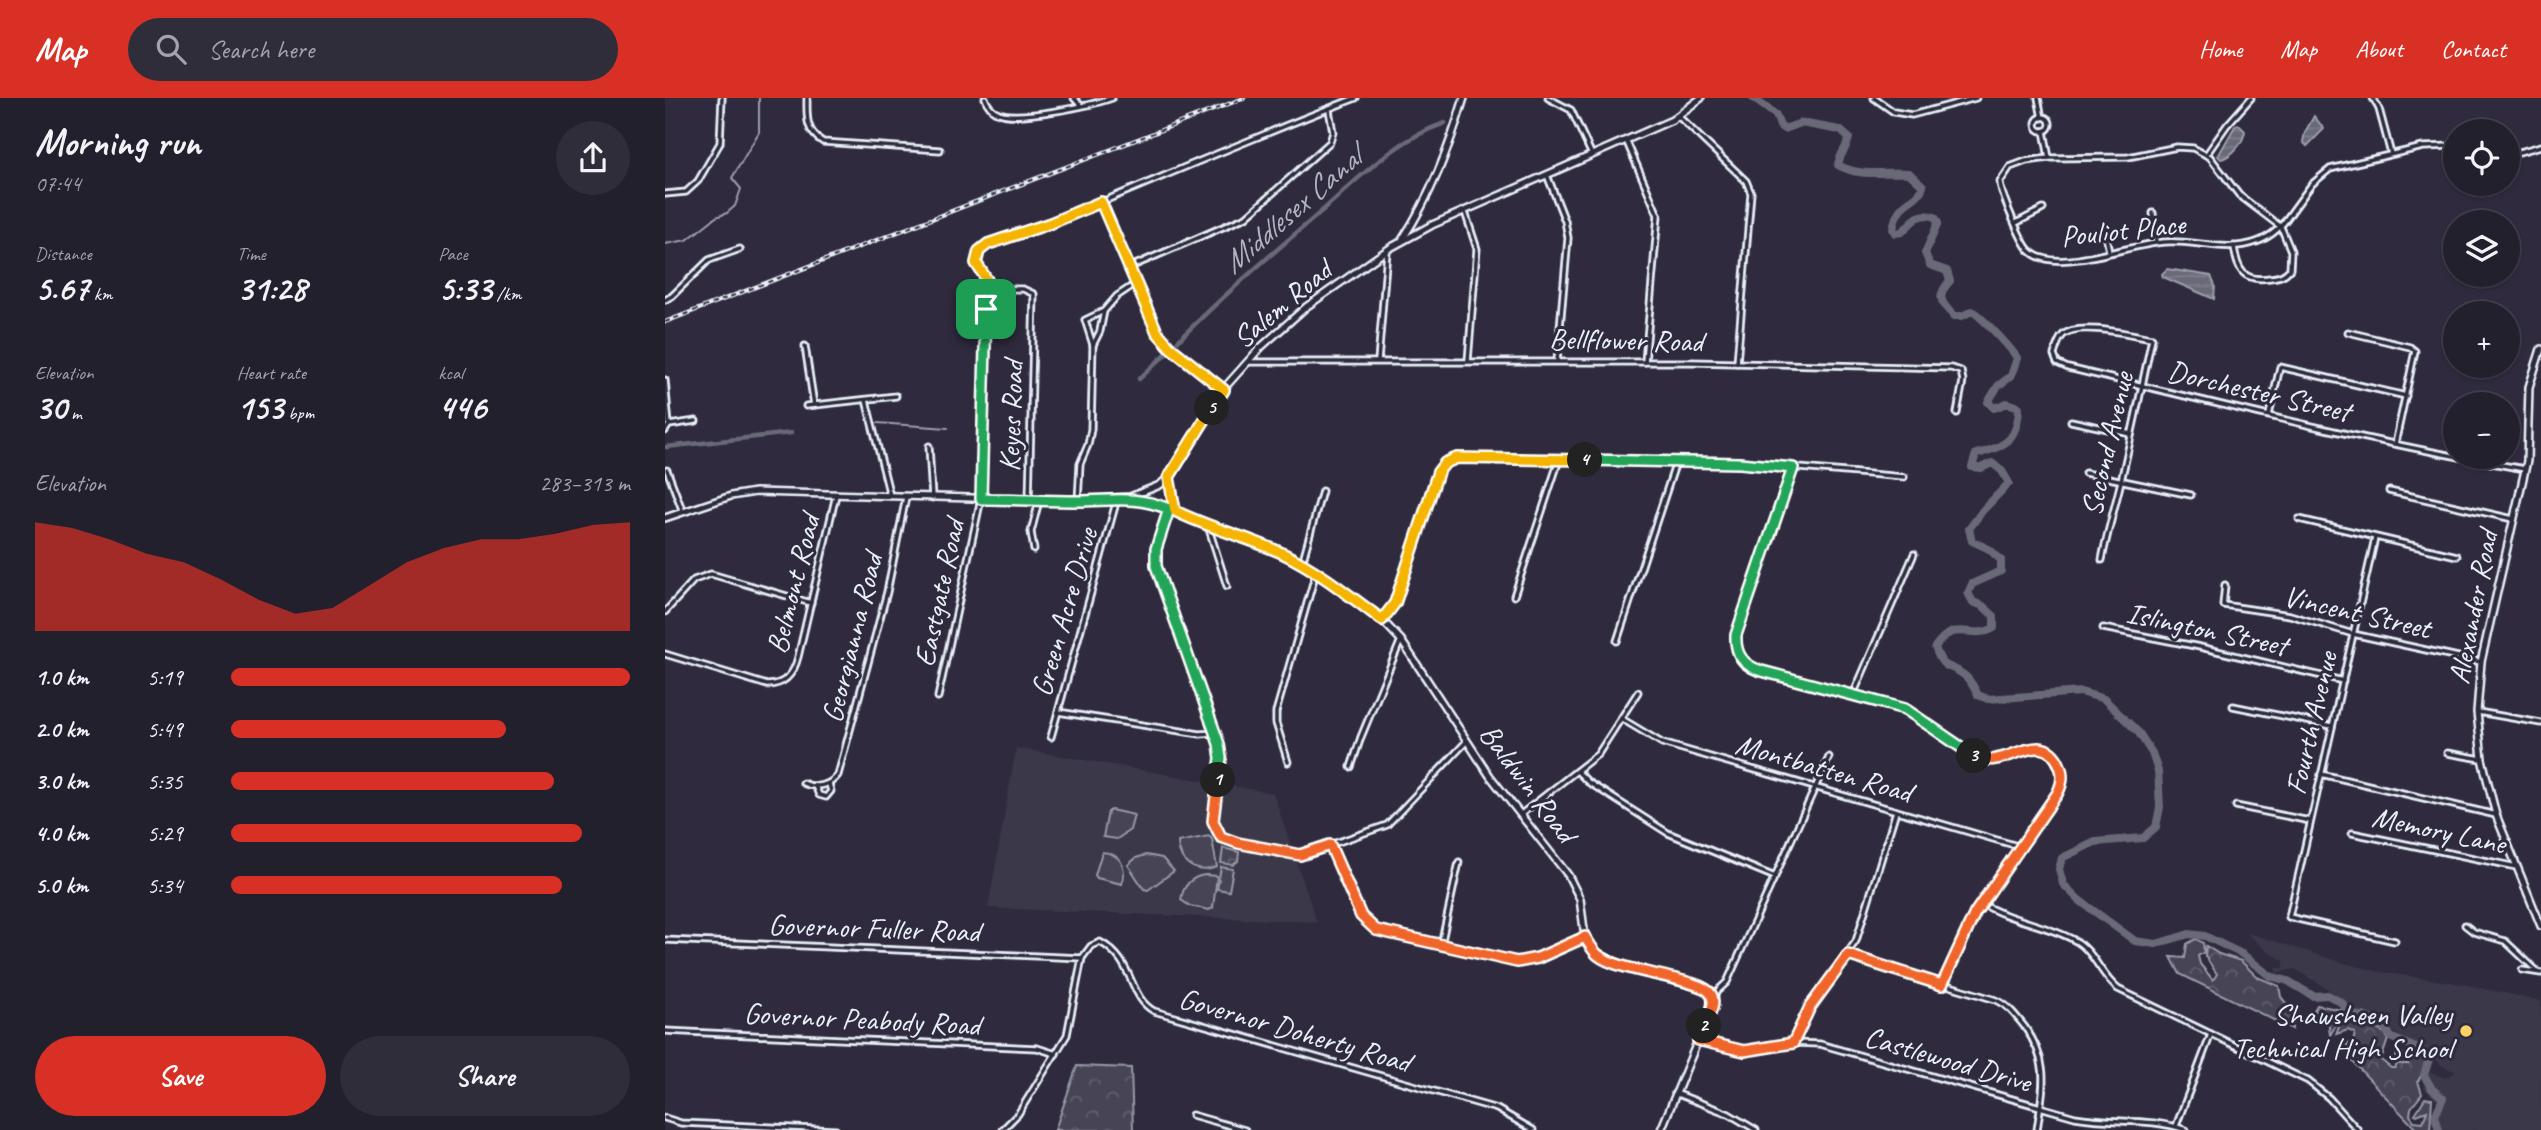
<!DOCTYPE html>
<meta charset="utf-8">
<style>
body{margin:0;font-family:Caveat,sans-serif;background:#2f2d3a;color:#f1f3f6;height:100vh;display:flex;flex-direction:column;font-size:26px;white-space:nowrap}
*{box-sizing:border-box;margin:0}
p{font-size:23px;color:#a3a3aa}
.icon{flex:none;width:38px;height:38px;fill:none;stroke:currentColor;stroke-width:2;stroke-linecap:round;stroke-linejoin:round}
.map{position:relative;flex:1;overflow:hidden}
.sheet{display:flex;flex-direction:column;background:#23202e;width:665px}
.sheet>*{flex:none}
.controls{position:absolute;left:1778px;top:21px;display:grid;gap:14px}
.controls a{display:grid;place-items:center;width:77px;height:77px;border-radius:50%;background:#23202e;box-shadow:0 2px 5px #0004,0 0 0 2px #403e4a;font-size:35px}
.pin{position:absolute;display:grid;place-items:center;width:60px;height:60px;color:#fff;margin:-30px;border-radius:14px;box-shadow:0 4px 10px #0006}
.km{position:absolute;width:35px;height:35px;margin:-18px;border-radius:50%;background:#222;color:#fff;font-size:19px;line-height:35px;text-align:center}
.round{display:grid;place-items:center;flex:none;width:74px;height:74px;border-radius:37px;background:#2f2d3a}
.summary{display:flex;align-items:center;justify-content:space-between;height:119px;padding:0 35px}
h1{font-size:38px;font-weight:700;line-height:52px}
.figures{display:grid;grid-template-columns:repeat(3,1fr);gap:10px;height:119px;padding:7px 35px}
.figures div{display:grid;align-content:center}
.figures b{font-size:35px;font-weight:700}
.figures small{font-size:19px;font-weight:400}
.figures p{font-size:19px}
.chart{height:196px;padding:14px 35px}
.chart p{display:flex;justify-content:space-between}
.chart svg{width:100%;height:126px;margin-top:7px;fill:#d93025;opacity:.7}
.primary-button{display:flex;gap:14px;margin-top:auto;padding:14px 35px}
.primary-button a{flex:1;height:80px;border-radius:42px;background:#d93025;color:#fff;font-size:28px;font-weight:700;line-height:80px;text-align:center}
.primary-button a+a{background:#2f2d3a;color:#f1f3f6}
ul{padding:0 35px;list-style:none;font-size:23px}
li{display:grid;grid-template-columns:112px 84px 1fr;align-items:center;height:52px}
li i{height:18px;border-radius:9px;background:#d93025}
header{display:flex;align-items:center;gap:42px;box-sizing:border-box;height:98px;padding:0 35px;background:#d93025;color:#fff}
header strong{font-size:33px}
nav{display:flex;gap:38px;margin-inline-start:auto;font-size:24px}
.search{width:490px;height:63px;background:#2f2d3a;display:flex;align-items:center;gap:18px;box-sizing:border-box;padding:0 24px;border-radius:38px;color:#a3a3aa;font-size:26px}
main{display:flex;flex:1;min-height:0}
.map>svg:first-child{display:block}
.built{fill:#3b3749}
.park{fill:url(#park-crowns);stroke:#979aa6;stroke-width:2}
.pitch{fill:#464455;stroke:#979aa6;stroke-width:2}
.water{fill:url(#water-rules);stroke:#9c9fab;stroke-width:2}
.lines{fill:none;stroke-linecap:round;stroke-linejoin:round}
.stream{stroke:#9c9fab;stroke-width:2}
.canal{stroke:#696978;stroke-width:4.5}
.river{stroke:#696978;stroke-width:8}
.minor-casing{stroke:#e8f1f8;stroke-width:9}
.tertiary-casing{stroke:#e8f1f8;stroke-width:10}
.secondary-casing{stroke:#e8f1f8;stroke-width:10}
.minor{stroke:#2f2a3d;stroke-width:3.5}
.tertiary{stroke:#2f2a3d;stroke-width:5}
.secondary{stroke:#2f2a3d;stroke-width:5}
.rail-casing{stroke:#e8f1f8;stroke-width:4.5}
.rail{stroke:#2f2a3d;stroke-width:2;stroke-dasharray:5;stroke-linecap:butt}
.split-1-casing{stroke:#fff;stroke-width:14}
.split-2-casing{stroke:#fff;stroke-width:14}
.split-3-casing{stroke:#fff;stroke-width:14}
.split-4-casing{stroke:#fff;stroke-width:14}
.split-5-casing{stroke:#fff;stroke-width:14}
.split-6-casing{stroke:#fff;stroke-width:14}
.split-1{stroke:#22a559;stroke-width:9}
.split-2{stroke:#f0652b;stroke-width:9}
.split-3{stroke:#f0652b;stroke-width:9}
.split-4{stroke:#22a559;stroke-width:9}
.split-5{stroke:#f5b400;stroke-width:9}
.split-6{stroke:#f5b400;stroke-width:9}
.poi-dot{fill:#ffd166;stroke:#2f2a3d;stroke-width:2.5}
.labels{text-anchor:middle;stroke-width:6;stroke-linejoin:round;paint-order:stroke}
.street-label{font-size:30px;fill:#e8f1f8;stroke:#2f2a3d}
.poi-label{font-size:30px;fill:#e8f1f8;stroke:#2f2a3d;text-anchor:end}
.water-label{font-size:32px;font-style:italic;fill:#afb4be;stroke:#2f2a3d}
</style>
<header>
<strong>Map</strong>
<div class="search"><svg class="icon" aria-label="search" viewBox="0 0 24 24"><circle cx="10" cy="10" r="6"/><path d="M15 15l6 6"/></svg>Search here</div>
<nav><a>Home</a><a>Map</a><a>About</a><a>Contact</a></nav>
</header>
<main>
<section class="sheet">
<div class="summary"><div><h1>Morning run</h1><p>07:44</p></div><a class="round"><svg class="icon" aria-label="share" viewBox="0 0 24 24"><path d="M12 15V3M7 8l5-5 5 5M5 13v7h14v-7"/></svg></a></div>
<div class="figures">
<div><p>Distance</p><b>5.67<small> km</small></b></div>
<div><p>Time</p><b>31:28</b></div>
<div><p>Pace</p><b>5:33<small> /km</small></b></div>
</div>
<div class="figures">
<div><p>Elevation</p><b>30<small> m</small></b></div>
<div><p>Heart rate</p><b>153<small> bpm</small></b></div>
<div><p>kcal</p><b>446</b></div>
</div>
<div class="chart"><p><span>Elevation</span>283–313 m</p>
<svg viewBox="0 0 160 44" preserveAspectRatio="none"><path d="M0 44V6L10 8L20 12L30 17L40 20L50 26L60 33L70 38L80 36L90 28L100 20L110 15L120 12L130 12L140 10L150 7L160 6V44z"/></svg>
</div>
<ul>
<li><b>1.0 km</b>5:19<i style="width:100%"></i></li>
<li><b>2.0 km</b>5:49<i style="width:69%"></i></li>
<li><b>3.0 km</b>5:35<i style="width:81%"></i></li>
<li><b>4.0 km</b>5:29<i style="width:88%"></i></li>
<li><b>5.0 km</b>5:34<i style="width:83%"></i></li>
</ul>
<div class="primary-button"><a>Save</a><a>Share</a></div>
</section>
<div class="map">
<svg width="1876" height="1032" viewBox="0 0 1876 1032">
<defs>
<pattern id="park-crowns" width="20" height="18" patternUnits="userSpaceOnUse" patternTransform="scale(1.75)"><rect width="20" height="18" fill="#464455"/><path d="M2 6a3 3 0 1 1 6 0M12 15a3 3 0 1 1 6 0" fill="none" stroke="#615f6e"/></pattern>
<pattern id="water-rules" width="6" height="5" patternUnits="userSpaceOnUse" patternTransform="scale(1.75)"><rect width="6" height="5" fill="#696978"/><path d="M0 2.5h6" fill="none" stroke="#7e7f8c"/></pattern>
</defs>
<rect width="100%" height="100%" fill="#2f2a3d"/>
<filter id="ink" filterUnits="userSpaceOnUse"><feTurbulence type="fractalNoise" baseFrequency=".0143" numOctaves="2"/><feDisplacementMap in="SourceGraphic" scale="14" xChannelSelector="R" yChannelSelector="G"/><feConvolveMatrix kernelMatrix="1 2 1 2 8 2 1 2 1" color-interpolation-filters="sRGB"/></filter>
<g filter="url(#ink)">
<g class="built">
<path d="M351 650 608 695 652 824 323 810Z"/>
<path d="M1580 834 1683 866 1716 874 1798 886 1876 903V1032H1771L1772 1003 1759 990 1760 979 1766 974 1780 980 1791 974 1777 968 1762 953 1733 949 1731 945 1736 941 1731 936 1689 913 1667 894 1630 871 1612 875 1610 870H1619V863L1602 853Z"/>
</g>
<g class="park">
<path d="M558 750 574 754 573 763 568 767 556 765Z"/>
<path d="M1531 841 1538 845 1539 854 1533 858 1535 866 1548 882 1552 876 1540 858 1541 848 1554 856 1576 863 1592 879 1614 888 1616 899 1625 910 1627 931 1515 876 1506 859 1520 860 1522 846Z"/>
<path d="M1652 907 1676 912 1692 928 1709 930 1720 935 1723 941 1716 962 1726 970H1730L1732 966H1743L1740 961 1731 959 1732 955 1751 957 1761 962 1762 967 1753 983 1757 996 1746 1010 1745 1017 1749 1023 1758 1024 1762 1013 1752 1017 1750 1016 1760 1000 1767 1001 1765 1032H1752L1685 961 1686 951 1681 947 1688 944 1690 935 1683 932 1671 936 1674 929 1672 925 1665 937 1663 921 1653 920 1649 912Z"/>
<path d="M412 968 466 970 468 1032H390Z"/>
</g>
<g class="pitch">
<path d="M446 712 469 717 465 732 452 741 438 739 443 714Z"/>
<path d="M544 738 547 741 552 769C532 777 514 766 513 744Z"/>
<path d="M437 754C455 755 463 769 457 786L432 780 430 777Z"/>
<path d="M481 757 497 760 509 773 483 792 479 791 463 767 471 760Z"/>
<path d="M556 769 568 771 564 793 552 791Z"/>
<path d="M540 777 552 778 548 810 544 812 525 808 516 802C518 788 526 779 540 777Z"/>
</g>
<g class="water">
<path d="M1649 18 1659 31 1642 48 1638 44 1640 34Z"/>
<path d="M1574 27 1580 33C1578 46 1567 58 1556 61L1553 58 1570 28Z"/>
<path d="M1502 171 1546 178 1550 188 1549 201 1498 179 1497 176Z"/>
</g>
<g class="lines">
<g class="stream">
<path d="M0 146 22 142 51 119 62 115 70 108 76 91 67 80 94 34V0"/>
<path d="M212 325 283 330"/>
</g>
<g class="canal">
<path d="M510 246C554 201 602 160 650 119 690 84 729 42 780 25"/>
<path d="M474 281 504 253"/>
<path d="M1 349 126 335"/>
</g>
<path class="river" d="M1088 0 1111 17 1115 28 1119 31 1136 25 1175 32 1184 40C1182 50 1174 57 1173 67 1196 80 1220 73 1244 75L1258 88C1252 107 1233 99 1228 131L1230 135 1237 134C1248 124 1252 113 1270 119L1273 125 1260 155 1265 167 1282 173 1285 183C1271 198 1275 204 1289 218H1297L1307 213C1316 218 1347 251 1352 260L1346 278 1333 288 1323 304 1329 310 1342 305 1354 309C1353 341 1341 349 1311 356L1307 369 1316 370 1327 365 1337 373 1344 385 1318 412 1304 431 1307 443 1324 451 1336 462V473L1307 486 1303 495 1308 504 1318 508 1329 518V530C1306 543 1290 519 1270 549 1279 575 1283 564 1299 577 1306 582 1309 590 1313 597L1323 601 1416 594 1439 601 1474 635 1487 655 1493 673 1495 709 1491 729 1478 740 1430 744 1397 760 1394 771 1398 786 1414 802 1470 843 1491 846 1524 836 1540 838 1577 856 1605 878 1623 883 1648 898 1663 897 1677 905 1686 917 1698 918 1716 925 1727 940 1758 953 1764 961 1759 977 1767 991 1778 1000 1770 1018 1774 1032"/>
<defs>
<g id="minor">
<path d="M142 0C142 18 140 33 158 44L275 52"/>
<path d="M320 0C322 6 327 13 334 15 354 23 427 7 447 0"/>
<path d="M409 0 416 8"/>
<path d="M883 0 906 12 927 57"/>
<path d="M1209 0 1229 14 1247 17 1311 0"/>
<path d="M1373 0 1377 20"/>
<path d="M1708 0 1714 11 1726 56"/>
<path d="M1013 18 1081 83 1086 95 1072 265"/>
<circle cx="1378" cy="26" r="7"/>
<path d="M1379 33 1384 60"/>
<path d="M961 42 993 117 980 264"/>
<path d="M1541 57 1562 27 1586 0"/>
<path d="M1843 57 1876 48"/>
<path d="M882 77 900 123 903 140 892 263"/>
<path d="M0 96 21 94 33 83 55 45 57 0"/>
<path d="M436 105 492 234 506 250 559 292"/>
<path d="M800 114 812 151 803 263"/>
<path d="M1488 115 1491 144"/>
<path d="M1351 125 1378 111"/>
<path d="M1439 130 1444 153"/>
<path d="M1569 148C1572 173 1579 184 1605 180 1614 179 1619 178 1625 171L1626 153 1616 129 1574 97 1545 59 1528 50 1512 49 1463 59 1384 60 1361 63 1345 69 1335 84C1335 94 1357 145 1364 152 1368 156 1373 159 1378 160 1409 170 1466 146 1500 144 1526 142 1554 152 1580 147 1597 144 1610 136 1620 123L1647 86 1665 71 1758 49 1790 48"/>
<path d="M463 170 581 119 665 44 668 34 664 12"/>
<path d="M322 191H358L369 196 364 402"/>
<path d="M0 202 7 198 44 162 75 151"/>
<path d="M439 213 435 233 428 247 420 222Z"/>
<path d="M439 213 452 198 470 186"/>
<path d="M1683 234 1745 249 1750 253 1730 346"/>
<path d="M140 248 149 307"/>
<path d="M713 263 722 154"/>
<path d="M583 264H1027L1286 270 1296 273 1298 283 1292 315"/>
<path d="M0 282 4 327"/>
<path d="M201 302 225 398"/>
<path d="M141 308 231 298"/>
<path d="M1604 317 1615 269 1741 298"/>
<path d="M1406 323 1466 336"/>
<path d="M0 333 4 327 31 323"/>
<path d="M264 348 267 400"/>
<path d="M1127 370 1071 537C1070 555 1077 566 1093 572L1240 611 1301 654 1315 661H1335L1362 650 1379 652 1388 658 1396 674 1397 685 1392 696 1310 815 1277 887"/>
<path d="M2 372 18 414"/>
<path d="M1420 375 1526 397"/>
<path d="M1724 393 1848 421"/>
<path d="M413 403 415 366 423 347 426 331 428 247"/>
<path d="M504 411 493 445 490 464 555 650 556 665 548 716 549 727 553 736 567 744 636 757 722 727 802 643"/>
<path d="M1634 421 1792 458"/>
<path d="M543 428 562 488"/>
<path d="M1710 440 1624 819 1730 843"/>
<path d="M369 452 366 434 374 403"/>
<path d="M1437 462C1442 435 1450 409 1456 383 1467 335 1477 288 1487 240 1468 237 1412 223 1398 237 1393 242 1391 250 1389 257L1392 265 1403 270C1555 306 1706 345 1860 371"/>
<path d="M637 465 657 393"/>
<path d="M1560 487 1558 507 1625 517 1688 536 1816 564"/>
<path d="M849 498 894 362"/>
<path d="M0 514 29 482 46 476 146 505"/>
<path d="M717 522 730 505 773 375 781 365 792 360 1075 365 1239 379"/>
<path d="M1438 530 1535 549 1678 583"/>
<path d="M952 543 1011 364"/>
<path d="M0 556 102 587C121 587 129 575 133 559L171 397"/>
<path d="M1188 597 1249 456"/>
<path d="M273 599 316 401 322 185 321 180 312 168 314 153C334 135 369 133 393 122 493 81 591 38 691 0"/>
<path d="M1568 608 1667 628"/>
<path d="M393 614 535 636 549 635"/>
<path d="M1813 614 1876 625"/>
<path d="M957 621 997 645 1356 749"/>
<path d="M386 639 452 401"/>
<path d="M1782 655 1817 661"/>
<path d="M623 664 611 625V614L651 474"/>
<path d="M686 669 696 639 736 542"/>
<path d="M912 673 923 684 1003 735 1110 779"/>
<path d="M1656 676 1831 717"/>
<path d="M138 685C150 691 165 688 173 677L222 494 241 399"/>
<path d="M150 688 154 697 161 699 166 693 164 686"/>
<path d="M1571 708 1645 723"/>
<path d="M855 717 933 656 973 594"/>
<path d="M1687 735 1852 769"/>
<path d="M665 747 696 818 711 832 852 864 873 860 920 839"/>
<path d="M1316 805C1345 823 1380 826 1409 842 1428 851 1436 878 1453 891L1643 983 1664 1000 1693 1032"/>
<path d="M1800 827 1809 834 1840 843 1873 874"/>
<path d="M0 842 417 860"/>
<path d="M776 847 794 764"/>
<path d="M1183 857 1331 902C1343 907 1351 918 1359 928 1386 965 1378 989 1372 1032"/>
<path d="M1857 872 1876 875"/>
<path d="M1047 898 1062 884 1164 659"/>
<path d="M0 933 372 950 391 956"/>
<path d="M1034 942 1079 953 1128 945 1155 946 1410 1019C1449 1026 1483 1019 1521 1032"/>
<path d="M1128 945 1145 909 1191 843 1231 713"/>
<path d="M1010 995 1064 1016 1091 1032"/>
<path d="M527 1017 580 1032"/>
<path d="M0 1020 16 1025 171 1032"/>
<path d="M1511 1028 1546 936"/>
<path d="M337 1032 353 1016 402 937 417 860 426 848 435 844C470 863 463 899 489 913L832 1011 868 1032"/>
</g>
<g id="tertiary">
<path d="M737 142C766 98 784 50 799 0"/>
<path d="M1876 251 1864 289 1862 363 1816 564 1812 614 1817 661 1831 717 1876 828"/>
<path d="M504 379 510 413"/>
<path d="M462 401 496 408 533 424 583 440 617 455 651 474 717 522 736 542 825 678 903 777 915 801 920 839 930 854 959 869 1037 889 1046 895 1047 908 996 1032"/>
</g>
<path id="secondary" d="M0 420 66 398 90 394 413 403 465 399 495 387 508 375 562 287 595 250 641 209 725 150 767 127 1007 22 1036 0"/>
</defs>
<use href="#minor" class="minor-casing"/>
<use href="#tertiary" class="tertiary-casing"/>
<use href="#secondary" class="secondary-casing"/>
<use href="#minor" class="minor"/>
<use href="#tertiary" class="tertiary"/>
<use href="#secondary" class="secondary"/>
<defs>
<path id="rail" d="M0 224 579 0"/>
</defs>
<use href="#rail" class="rail-casing"/>
<use href="#rail" class="rail"/>
</g>
</g>
<g class="lines" filter="url(#ink)">
<defs>
<path id="split-1" d="M321 211 316 401C348 401 381 403 413 403 448 403 469 397 504 411L491 451V468L554 646 556 660 553 682"/>
<path id="split-2" d="M553 682 548 723 556 739 573 745 635 757 665 747 696 818 711 832 852 864 873 860 920 839C924 845 927 852 933 857 955 875 1037 880 1046 896 1052 906 1043 919 1039 928"/>
<path id="split-3" d="M1039 928 1033 942 1079 953 1128 945 1145 909 1183 857 1277 887 1310 815 1392 696C1397 687 1399 678 1395 668 1381 634 1353 658 1331 661 1323 663 1316 661 1309 658"/>
<path id="split-4" d="M920 362 1075 365 1128 370 1071 537C1070 555 1077 566 1093 572L1240 611 1309 658"/>
<path id="split-5" d="M547 310 504 379 510 413C544 430 582 439 617 455 653 472 685 498 717 522L730 505 773 374 780 365 792 360 920 362"/>
<path id="split-6" d="M321 211 322 182 311 165 314 153 323 146 386 125 436 104 492 234 506 250 559 292 547 310"/>
</defs>
<use href="#split-1" class="split-1-casing"/>
<use href="#split-2" class="split-2-casing"/>
<use href="#split-3" class="split-3-casing"/>
<use href="#split-4" class="split-4-casing"/>
<use href="#split-5" class="split-5-casing"/>
<use href="#split-6" class="split-6-casing"/>
<use href="#split-1" class="split-1"/>
<use href="#split-2" class="split-2"/>
<use href="#split-3" class="split-3"/>
<use href="#split-4" class="split-4"/>
<use href="#split-5" class="split-5"/>
<use href="#split-6" class="split-6"/>
</g>
<circle class="poi-dot" cx="1801" cy="933" r="7"/>
<g class="labels">
<g class="street-label">
<text transform="translate(1458 132) rotate(-6)" y="10">Pouliot Place</text>
<text transform="translate(617 206) rotate(-40)" y="10">Salem Road</text>
<text transform="translate(961 242) rotate(1)" y="10">Bellflower Road</text>
<text transform="translate(1594 293) rotate(13)" y="10">Dorchester Street</text>
<text transform="translate(346 318) rotate(-88)" y="10">Keyes Road</text>
<text transform="translate(1442 346) rotate(-77)" y="10">Second Avenue</text>
<text transform="translate(128 486) rotate(-76)" y="10">Belmont Road</text>
<text transform="translate(274 495) rotate(-78)" y="10">Eastgate Road</text>
<text transform="translate(1808 509) rotate(-79)" y="10">Alexander Road</text>
<text transform="translate(399 514) rotate(-74)" y="10">Green Acre Drive</text>
<text transform="translate(1692 514) rotate(13)" y="10">Vincent Street</text>
<text transform="translate(1542 531) rotate(12)" y="10">Islington Street</text>
<text transform="translate(187 540) rotate(-76)" y="10">Georgianna Road</text>
<text transform="translate(1646 625) rotate(-77)" y="10">Fourth Avenue</text>
<text transform="translate(1159 670) rotate(16)" y="10">Montbatten Road</text>
<text transform="translate(863 685) rotate(53)" y="10">Baldwin Road</text>
<text transform="translate(1774 732) rotate(12)" y="10">Memory Lane</text>
<text transform="translate(209 830) rotate(2)" y="10">Governor Fuller Road</text>
<text transform="translate(197 921) rotate(3)" y="10">Governor Peabody Road</text>
<text transform="translate(630 932) rotate(16)" y="10">Governor Doherty Road</text>
<text transform="translate(1283 961) rotate(16)" y="10">Castlewood Drive</text>
</g>
<g class="poi-label">
<text x="1787" y="926">Shawsheen Valley<tspan x="1787" dy="34">Technical High School</tspan></text>
</g>
<g class="water-label">
<text transform="translate(626 112) rotate(-41)" y="11">Middlesex Canal</text>
</g>
</g>
</svg>
<div class="controls">
<a><svg class="icon" aria-label="locate" viewBox="0 0 24 24"><circle cx="12" cy="12" r="6"/><path d="M12 2v4M12 18v4M2 12h4M18 12h4"/></svg></a>
<a><svg class="icon" aria-label="layers" viewBox="0 0 24 24"><path d="M12 4l9 5-9 5-9-5zM3 14l9 5 9-5"/></svg></a>
<a>+</a>
<a>−</a>
</div>
<div class="pin" style="left:321px;top:211px;background:#1e9e55"><svg class="icon" aria-label="arrive" viewBox="0 0 24 24"><path d="M6 21V4h12l-3 4 3 4H6"/></svg></div>
<b class="km" style="left:553px;top:682px">1</b>
<b class="km" style="left:1039px;top:928px">2</b>
<b class="km" style="left:1309px;top:658px">3</b>
<b class="km" style="left:920px;top:362px">4</b>
<b class="km" style="left:547px;top:310px">5</b>
</div>
</main>
